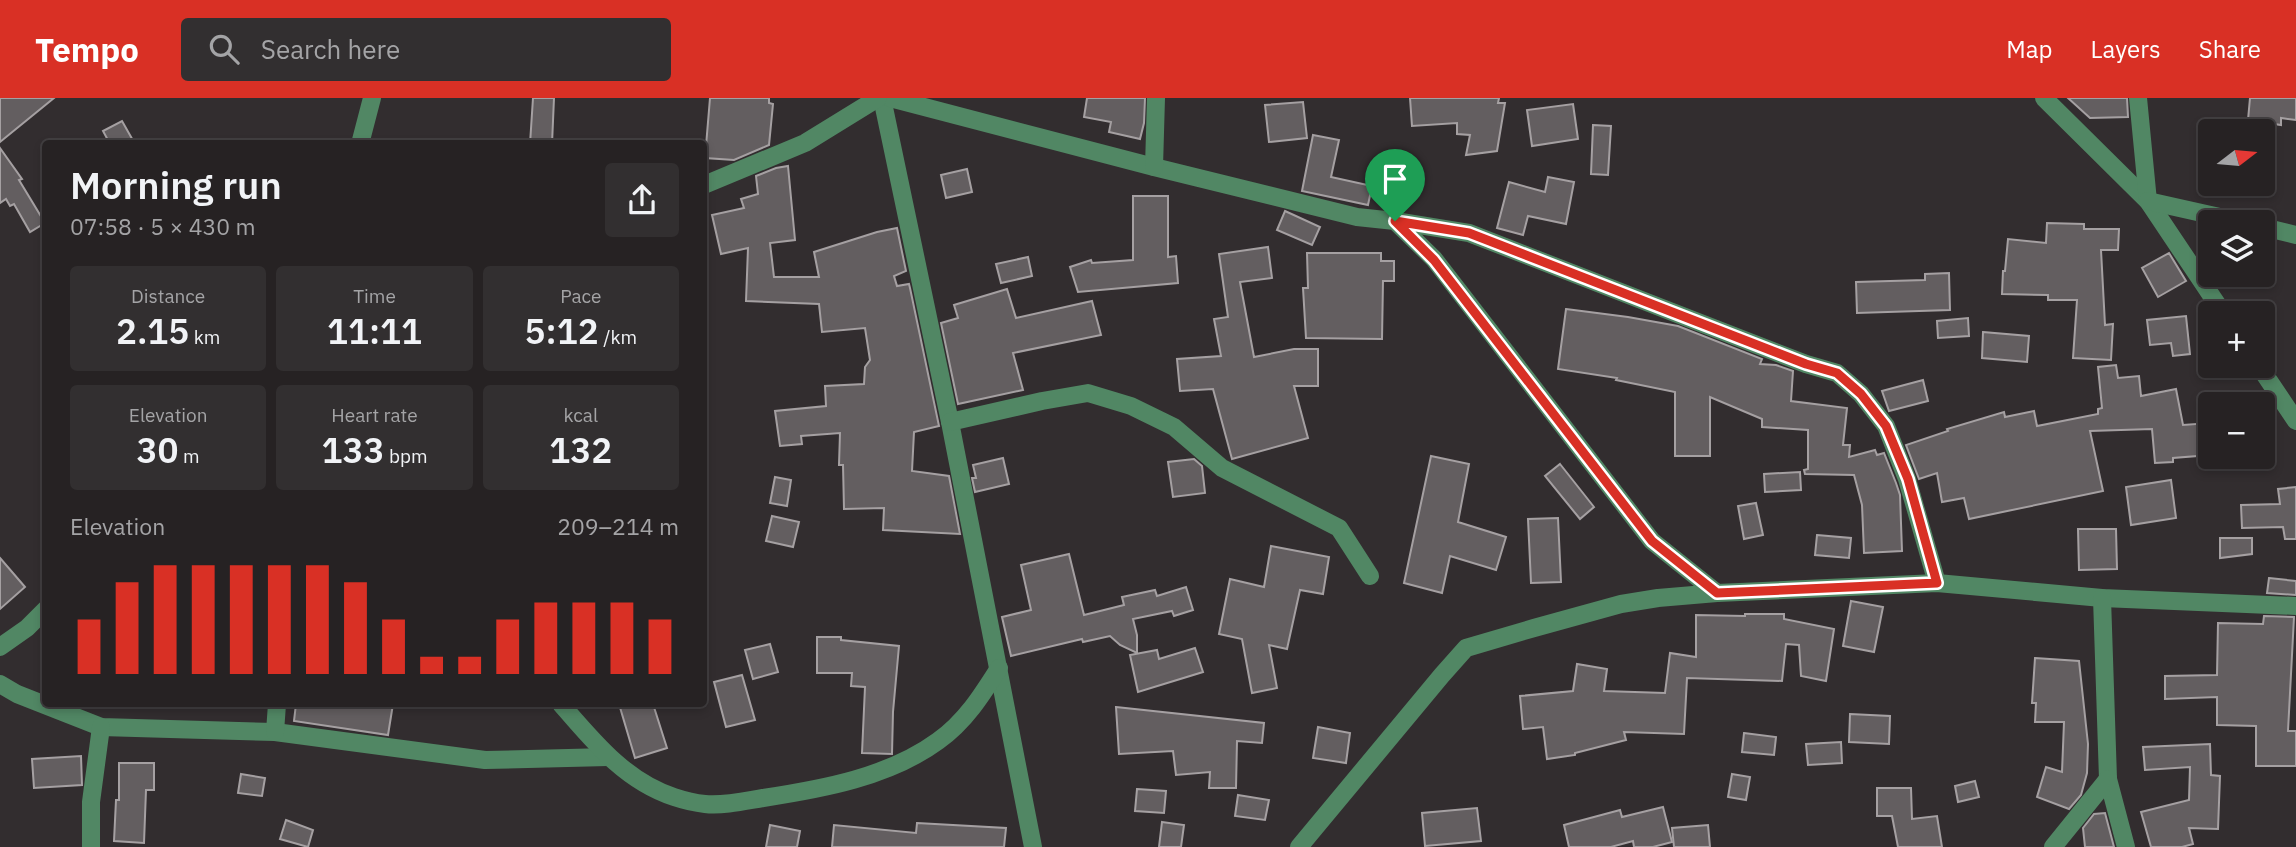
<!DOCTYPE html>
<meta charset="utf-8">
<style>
body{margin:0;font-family:"IBM Plex Sans",sans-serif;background:#322f30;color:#f1f3f6;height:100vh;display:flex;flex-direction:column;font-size:26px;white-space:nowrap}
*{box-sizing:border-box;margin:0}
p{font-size:23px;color:#a4a4a6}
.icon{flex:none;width:38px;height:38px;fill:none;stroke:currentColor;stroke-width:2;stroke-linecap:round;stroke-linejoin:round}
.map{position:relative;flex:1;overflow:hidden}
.details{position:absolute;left:42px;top:42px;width:665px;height:567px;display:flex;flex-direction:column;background:#262223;border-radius:7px;box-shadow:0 4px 10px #0003,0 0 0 2px #423f41}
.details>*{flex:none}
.needle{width:46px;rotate:74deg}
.controls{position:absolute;left:2198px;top:21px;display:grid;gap:14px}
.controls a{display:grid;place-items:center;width:77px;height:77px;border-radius:7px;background:#262223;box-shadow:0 4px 10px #0003,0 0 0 2px #423f41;font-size:35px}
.pin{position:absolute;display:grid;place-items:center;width:60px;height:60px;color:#fff;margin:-72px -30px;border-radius:50% 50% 50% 0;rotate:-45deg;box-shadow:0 0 7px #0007}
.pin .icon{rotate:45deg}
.round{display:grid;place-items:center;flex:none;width:74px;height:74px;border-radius:7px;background:#322f30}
.head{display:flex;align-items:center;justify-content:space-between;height:119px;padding:0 28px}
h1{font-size:38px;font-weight:600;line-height:52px}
.figures{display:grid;grid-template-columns:repeat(3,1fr);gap:10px;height:119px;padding:7px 28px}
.figures div{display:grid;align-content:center;border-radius:7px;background:#322f30;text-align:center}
.figures b{font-size:35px;font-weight:600}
.figures small{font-size:19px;font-weight:400}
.figures p{font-size:19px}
.chart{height:196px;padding:14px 28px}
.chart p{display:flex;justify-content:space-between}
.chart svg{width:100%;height:126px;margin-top:7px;stroke:#d93025;stroke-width:6}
header{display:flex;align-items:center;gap:42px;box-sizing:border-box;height:98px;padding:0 35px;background:#d93025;color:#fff}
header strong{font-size:33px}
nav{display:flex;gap:38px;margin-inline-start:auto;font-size:24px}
.search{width:490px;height:63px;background:#322f30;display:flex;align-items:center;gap:18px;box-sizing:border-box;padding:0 24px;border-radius:7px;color:#a4a4a6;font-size:26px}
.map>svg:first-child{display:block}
.building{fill:#635e60;stroke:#a5a0a2;stroke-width:2}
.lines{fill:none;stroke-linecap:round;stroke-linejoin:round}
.minor{stroke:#518764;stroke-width:18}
.route-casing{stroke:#fff;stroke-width:14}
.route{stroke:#d93025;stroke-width:9}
</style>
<header>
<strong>Tempo</strong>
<div class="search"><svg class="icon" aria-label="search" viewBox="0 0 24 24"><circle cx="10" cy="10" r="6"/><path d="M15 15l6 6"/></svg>Search here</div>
<nav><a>Map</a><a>Layers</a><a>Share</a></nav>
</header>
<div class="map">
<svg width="2296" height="749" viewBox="0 0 2296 749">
<rect width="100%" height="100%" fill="#322d2f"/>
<g class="building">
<path d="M0 0H54L0 44Z"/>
<path d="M533 0H554L552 46H530Z"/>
<path d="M710 0H769V5L773 6 769 47 734 62 705 60Z"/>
<path d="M1087 0H1145L1144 25 1140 41 1109 34 1111 24 1084 19Z"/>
<path d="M1410 0H1499L1498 5H1505L1497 53 1466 57 1470 37 1457 36V25L1412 28Z"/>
<path d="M2068 0H2127L2128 19 2090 20Z"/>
<path d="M2250 0H2296V22L2281 20V27L2274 26V33H2247Z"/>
<path d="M1303 4 1307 40 1269 44 1265 7Z"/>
<path d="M1573 6 1578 41 1532 48 1527 12Z"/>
<path d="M122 23 135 46H110L103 33Z"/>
<path d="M1593 27 1611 28 1608 77 1591 76Z"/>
<path d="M1313 37 1339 42 1331 79 1372 88 1368 107 1302 93Z"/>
<path d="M0 50 22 81 19 82 45 125 30 134 14 106 10 108 6 101 0 105Z"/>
<path d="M788 68 795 142 770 145 774 179H819L814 154 877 134 897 130 906 173 894 178 897 188 909 186 910 190 939 328 914 334 912 373 949 378 960 436 883 432 884 410 844 411 843 367H839L840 335 801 338 802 346 780 348 775 313 826 308 825 288 864 286 865 269 870 262 865 230 822 234 819 206 746 203 748 150 721 156 712 117 744 110 741 101 758 96 756 78 776 70Z"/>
<path d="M967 71 972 94 946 100 941 77Z"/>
<path d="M1548 79 1574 84 1566 126 1528 118 1523 137 1497 130 1509 84 1545 94Z"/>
<path d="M1133 98H1168V159L1176 158 1178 185 1078 194 1070 169 1091 162 1092 165 1133 162Z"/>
<path d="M1285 113 1320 129 1312 147 1277 132Z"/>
<path d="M2047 125 2084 126V131H2119L2118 152H2101L2105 227 2113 226 2111 262 2073 260 2077 202H2048V197L2002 196 2003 173H2005L2008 141 2046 145Z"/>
<path d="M1268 149 1272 180 1240 184 1254 259 1294 251H1318V288H1294L1308 340 1232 361 1213 291 1180 293 1177 261 1221 258 1214 221 1228 219 1219 156Z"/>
<path d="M1307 155H1381V163H1394V183H1383L1382 241 1306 240 1303 190H1308Z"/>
<path d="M2169 155 2186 183 2158 199 2142 170Z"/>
<path d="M1028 159 1032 178 1001 185 996 166Z"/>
<path d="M1949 175 1950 212 1857 215 1856 184 1925 182V176Z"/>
<path d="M1007 191 1016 220 1092 203 1101 237 1013 255 1023 292 958 306 941 225 958 220 954 207Z"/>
<path d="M1566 211 1628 219 1678 228 1762 261 1760 266 1776 267 1793 273 1791 303 1847 310 1843 347H1850L1849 359 1875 352 1877 357 1884 355 1896 385 1900 397 1902 453 1864 455 1862 407 1854 377 1805 376 1804 372 1808 371V332L1762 329V321L1710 299V358H1675V294L1616 282 1617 280 1558 271Z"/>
<path d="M2186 218 2190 256 2173 258 2171 245 2150 247 2147 222Z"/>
<path d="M1968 220 1969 238 1938 240 1937 223Z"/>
<path d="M1983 234 2029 238 2027 264 1982 260Z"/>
<path d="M2116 267 2118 280 2139 278 2141 298 2176 291 2183 327 2210 325V357L2173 360V364L2155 365 2152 331 2090 333 2103 393 1969 421 1964 400 1942 404 1937 375 1919 381 1906 347 1948 333 1947 331 2004 314 2005 319 2034 313 2037 328 2098 316V311L2102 310 2098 269Z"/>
<path d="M1923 282 1928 303 1889 313 1882 293Z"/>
<path d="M1431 358 1469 366 1458 424 1506 439 1496 472 1450 458 1442 495 1404 485Z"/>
<path d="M1003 360 1009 386 975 394 972 380H976L973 367Z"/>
<path d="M1194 361 1202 368 1205 395 1173 399 1168 364Z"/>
<path d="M1560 366 1594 409 1580 421 1545 378Z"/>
<path d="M1800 374 1801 392 1765 394 1764 376Z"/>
<path d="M775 379 791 382 787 408 770 405Z"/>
<path d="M2171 382 2176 420 2131 427 2126 389Z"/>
<path d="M2296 389V441H2285L2283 429 2242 430 2241 407 2280 406 2278 391Z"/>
<path d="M1756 405 1763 437 1744 441 1738 408Z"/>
<path d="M772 418 799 424 793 449 766 443Z"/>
<path d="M1558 420 1561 484 1531 485 1528 421Z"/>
<path d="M2078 431H2116L2117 471 2079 472Z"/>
<path d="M1817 437 1851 440 1849 460 1815 457Z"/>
<path d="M2220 440H2252V456L2220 460Z"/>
<path d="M1271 448 1329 459 1323 496 1300 492 1287 551 1269 547 1277 590 1252 595 1242 541 1219 536 1230 481 1264 489Z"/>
<path d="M1069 456 1084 517 1124 507 1122 499 1155 492 1157 498 1186 489 1193 512 1174 518 1172 513 1133 521 1137 537V555L1120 547 1110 538 1083 544 1082 541 1011 558 1002 519 1031 512 1021 467Z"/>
<path d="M0 460 25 489 0 511Z"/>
<path d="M2269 480 2296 483V497L2267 495Z"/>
<path d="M1851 503 1883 509 1874 554 1843 548Z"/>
<path d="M1745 516H1784V521L1834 531 1826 583 1801 578 1799 547 1786 546 1782 583 1687 580 1684 636 1624 634 1626 642 1575 655V657L1547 661 1543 629 1523 631 1520 598 1573 593 1577 566 1607 571 1604 593 1665 595 1670 555 1696 559V517L1745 518Z"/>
<path d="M2264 518 2294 519 2288 633H2296V668H2256V628L2217 627V599L2165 601V578L2217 577 2218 525 2263 526Z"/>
<path d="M817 539H841V542L899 548 893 614 892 656 862 655 865 589 851 588 852 575H817Z"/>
<path d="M770 546 778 574 753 581 745 552Z"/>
<path d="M1195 550 1203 574 1138 594 1130 557 1157 552 1159 561Z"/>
<path d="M2035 560 2079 563 2088 646 2087 675 2081 697 2069 711 2037 699 2046 669 2062 674 2064 624H2035L2036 605H2032Z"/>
<path d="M742 577 755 622 726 629 714 584Z"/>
<path d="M296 606H393L388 637 294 623Z"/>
<path d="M619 606H653L667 650 635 660Z"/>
<path d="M1116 609 1264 625 1262 645 1237 643 1236 690H1209L1210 674 1176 677 1173 653 1119 656Z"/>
<path d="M1850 616 1890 618 1889 646 1849 644Z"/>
<path d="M1318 629 1350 635 1346 665 1313 660Z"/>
<path d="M1744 635 1776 639 1774 657 1742 654Z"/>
<path d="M1841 644 1842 665 1808 667 1806 646Z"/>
<path d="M2210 646 2211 677 2220 678 2218 731 2189 730 2193 746 2182 749H2151L2141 714 2189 702 2190 669 2145 672 2143 649Z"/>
<path d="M81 658 82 687 34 690 32 661Z"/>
<path d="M119 665H154V692H146L144 745 114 743 116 702H119Z"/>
<path d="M241 676 265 680 262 698 238 695Z"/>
<path d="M1732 676 1750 679 1746 702 1728 699Z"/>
<path d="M1975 683 1979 699 1958 704 1955 688Z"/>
<path d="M1877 690H1911L1912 721 1937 718 1942 749H1898L1892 718H1877Z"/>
<path d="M1137 691 1166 693 1164 715 1135 713Z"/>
<path d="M1238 697 1269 702 1265 722 1235 718Z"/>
<path d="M1663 709 1672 744 1653 749H1634L1633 743 1611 749H1569L1564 727 1620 712 1622 719Z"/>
<path d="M1477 710 1481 743 1425 748 1422 715Z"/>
<path d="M2105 715 2114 749H2085L2083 730 2094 716Z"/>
<path d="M286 722 313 732 308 749 280 741Z"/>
<path d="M1162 724 1184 727 1181 749H1159Z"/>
<path d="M917 725 1006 730 1004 749H832L834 727 916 735Z"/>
<path d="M770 727 800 733 797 749H766Z"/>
<path d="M1708 727 1710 749H1674L1672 730Z"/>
</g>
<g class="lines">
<g class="minor">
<path d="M882 0 950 324 1033 749"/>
<path d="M890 0 1154 69 1357 119 1395 123 1434 161 1652 443 1717 495 1937 485 2102 500 2296 508"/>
<path d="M2044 0 2148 103 2223 215"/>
<path d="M2138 0 2148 103"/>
<path d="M360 46 372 0"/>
<path d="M1154 69 1156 0"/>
<path d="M704 87 805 45 878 0"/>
<path d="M2148 103 2242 124"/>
<path d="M1395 123 1469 135 1806 266 1837 275 1861 296 1886 328 1907 381 1937 485"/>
<path d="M2263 129 2296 137"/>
<path d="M2259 268 2296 323"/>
<path d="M950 324 1042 303 1088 295 1131 308 1174 329 1222 370 1339 430 1370 478"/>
<path d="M2102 500 2108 681 2126 749"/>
<path d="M0 549 27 530 46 511"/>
<path d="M0 586 17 596 101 629 275 634 485 662 608 659"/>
<path d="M561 606C593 643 625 683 674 699 683 702 695 705 705 706 723 708 745 703 763 700 822 691 889 679 938 643 965 624 982 597 999 570"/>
<path d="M275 634 277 606"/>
<path d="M91 749V704L101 629"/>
<path d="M1299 749 1442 577 1466 550 1534 530 1621 506 1658 500 1717 495"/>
<path d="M2053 749 2108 681"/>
</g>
</g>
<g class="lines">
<defs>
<path id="route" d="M1395 123 1469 135 1806 266 1837 275 1861 296 1886 328 1908 381 1937 485 1717 495 1652 443 1434 162Z"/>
</defs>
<use href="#route" class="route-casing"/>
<use href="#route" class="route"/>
</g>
</svg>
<div class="controls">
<a><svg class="needle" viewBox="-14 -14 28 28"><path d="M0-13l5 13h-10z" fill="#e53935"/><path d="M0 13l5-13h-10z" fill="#a4a4a6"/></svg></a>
<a><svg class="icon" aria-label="layers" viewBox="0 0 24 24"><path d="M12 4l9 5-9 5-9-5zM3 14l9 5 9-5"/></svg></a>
<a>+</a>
<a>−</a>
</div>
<div class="pin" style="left:1395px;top:123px;background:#1e9e55"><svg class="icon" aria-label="arrive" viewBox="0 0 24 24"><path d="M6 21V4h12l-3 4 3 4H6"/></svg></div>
<section class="details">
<div class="head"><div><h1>Morning run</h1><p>07:58 · 5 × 430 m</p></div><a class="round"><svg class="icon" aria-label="share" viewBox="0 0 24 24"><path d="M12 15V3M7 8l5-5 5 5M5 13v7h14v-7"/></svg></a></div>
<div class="figures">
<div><p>Distance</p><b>2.15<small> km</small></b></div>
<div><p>Time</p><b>11:11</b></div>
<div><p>Pace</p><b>5:12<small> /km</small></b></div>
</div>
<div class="figures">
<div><p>Elevation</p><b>30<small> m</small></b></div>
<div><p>Heart rate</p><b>133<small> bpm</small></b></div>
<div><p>kcal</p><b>132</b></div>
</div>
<div class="chart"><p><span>Elevation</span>209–214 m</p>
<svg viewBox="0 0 160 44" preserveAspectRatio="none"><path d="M5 44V25M15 44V12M25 44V6M35 44V6M45 44V6M55 44V6M65 44V6M75 44V12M85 44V25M95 44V38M105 44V38M115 44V25M125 44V19M135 44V19M145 44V19M155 44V25"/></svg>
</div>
</section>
</div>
